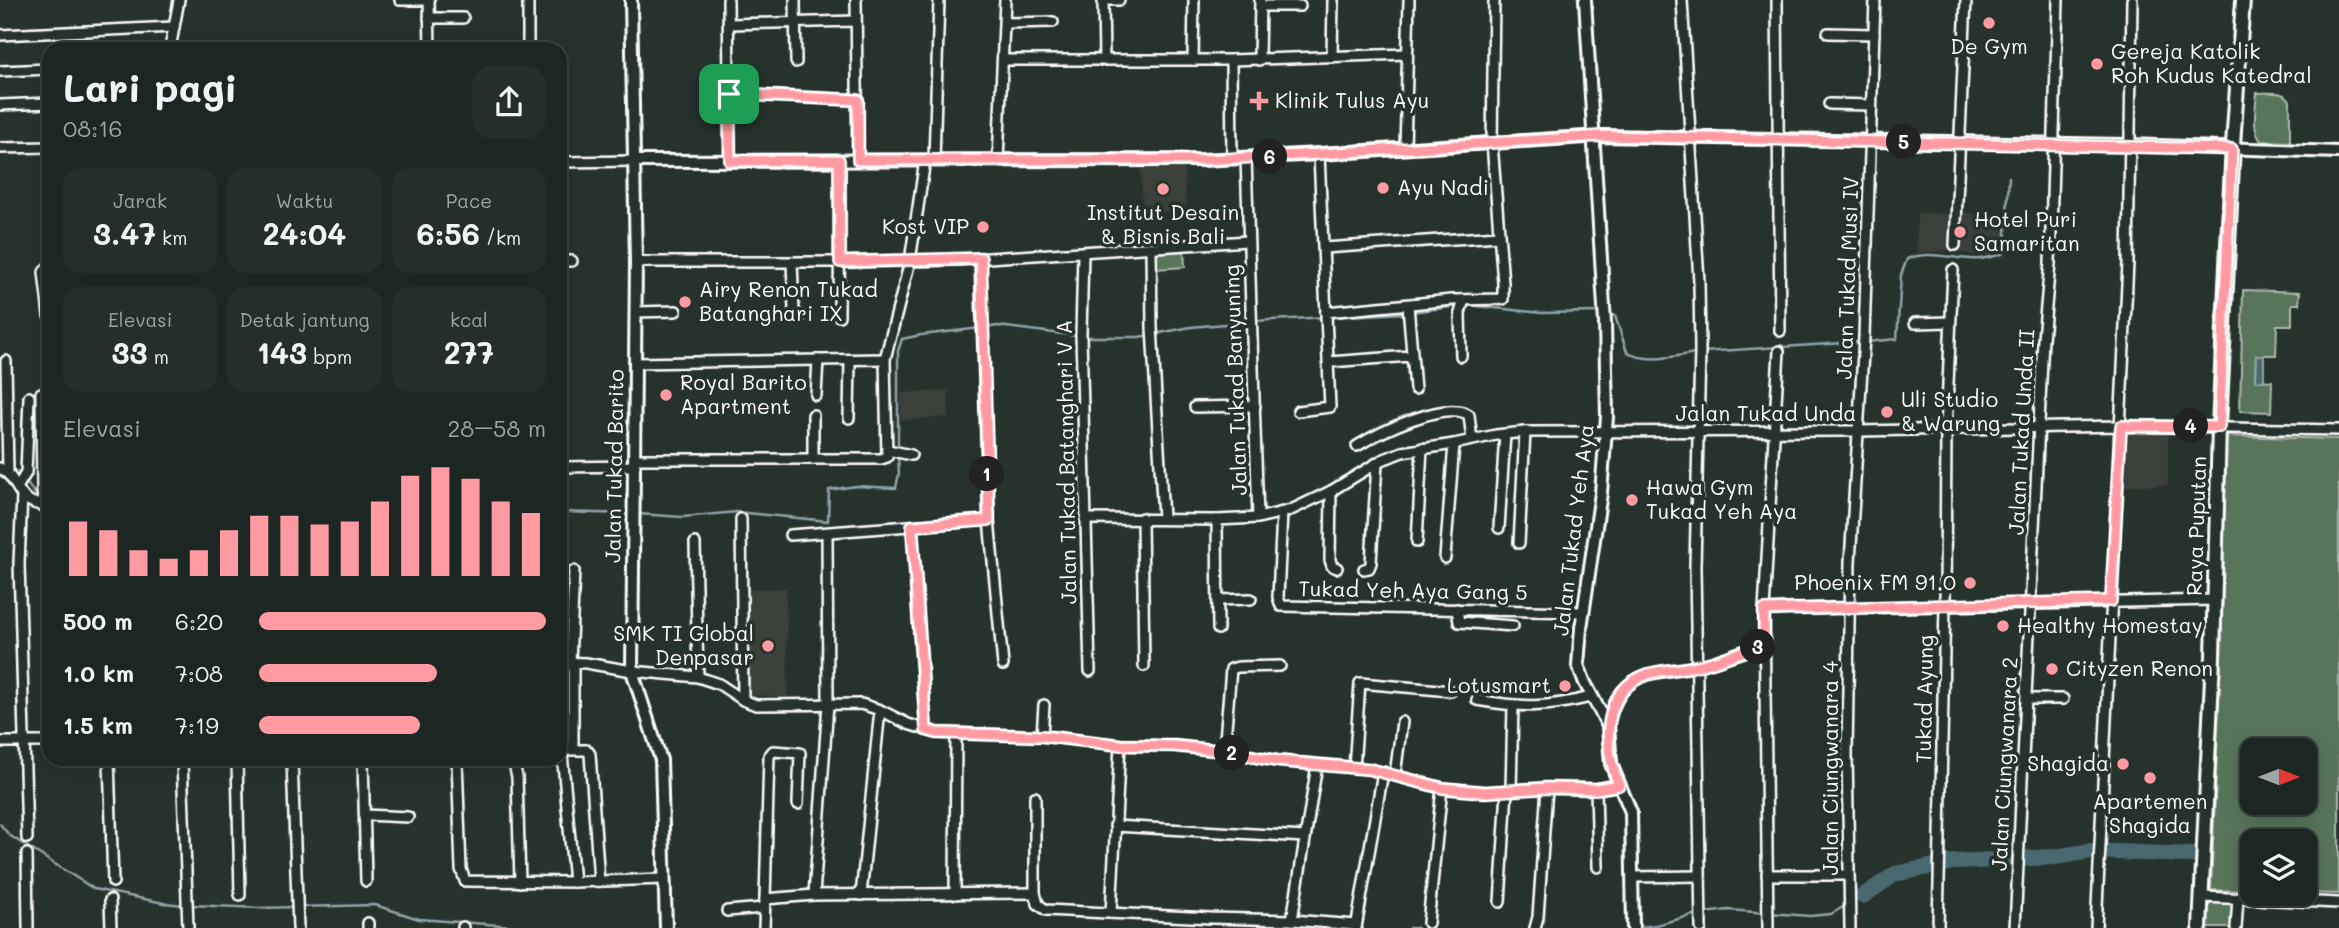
<!DOCTYPE html>
<html lang="id">
<meta charset="utf-8">
<style>
body{margin:0;font-family:Mali,sans-serif;background:#252e2a;color:#f1f3f6;height:100vh;display:flex;flex-direction:column;font-size:26px;white-space:nowrap}
*{box-sizing:border-box;margin:0}
p{font-size:23px;color:#a0a5a5}
.icon{flex:none;width:38px;height:38px;fill:none;stroke:currentColor;stroke-width:2;stroke-linecap:round;stroke-linejoin:round}
.map{position:relative;flex:1;overflow:hidden}
.sheet{position:absolute;left:42px;top:42px;width:525px;height:724px;display:flex;flex-direction:column;background:#1c2622;border-radius:21px;box-shadow:0 4px 18px #0003,0 0 0 2px #3a4340}
.sheet>*{flex:none}
.needle{width:46px;rotate:90deg}
.buttons{position:absolute;left:2240px;top:738px;display:grid;gap:14px}
.buttons a{display:grid;place-items:center;width:77px;height:77px;border-radius:14px;background:#1c2622;box-shadow:0 4px 18px #0003,0 0 0 2px #3a4340;font-size:35px}
.pin{position:absolute;display:grid;place-items:center;width:60px;height:60px;color:#fff;margin:-30px;border-radius:14px;box-shadow:0 4px 10px #0006}
.km{position:absolute;width:35px;height:35px;margin:-18px;border-radius:50%;background:#222;color:#fff;font-size:19px;line-height:35px;text-align:center}
.round{display:grid;place-items:center;flex:none;width:74px;height:74px;border-radius:21px;background:#252e2a}
.headline{display:flex;align-items:center;justify-content:space-between;height:119px;padding:0 21px}
h1{font-size:38px;font-weight:700;line-height:52px}
.stats{display:grid;grid-template-columns:repeat(3,1fr);gap:10px;height:119px;padding:7px 21px}
.stats div{display:grid;align-content:center;border-radius:18px;background:#252e2a;text-align:center}
.stats b{font-size:30px;font-weight:700}
.stats small{font-size:19px;font-weight:400}
.stats p{font-size:19px}
.chart{height:196px;padding:14px 21px}
.chart p{display:flex;justify-content:space-between}
.chart svg{width:100%;height:126px;margin-top:7px;stroke:#ff9aa2;stroke-width:6}
ul{padding:0 21px;list-style:none;font-size:23px}
li{display:grid;grid-template-columns:112px 84px 1fr;align-items:center;height:52px}
li i{height:18px;border-radius:9px;background:#ff9aa2}
.map>svg:first-child{display:block}
.built{fill:#3b403a}
.green{fill:#59745a;stroke:#acbaac;stroke-width:2;fill-rule:evenodd}
.water{fill:#49686f;stroke:#92a4a9;stroke-width:2}
.lines{fill:none;stroke-linecap:round;stroke-linejoin:round}
.stream{stroke:#92a4a9;stroke-width:2.5}
.river{stroke:#49686f;stroke-width:16}
.minor-casing{stroke:#fff;stroke-width:14}
.tertiary-casing{stroke:#fff;stroke-width:16}
.secondary-casing{stroke:#fff;stroke-width:18}
.minor{stroke:#26332d;stroke-width:9}
.tertiary{stroke:#26332d;stroke-width:10}
.secondary{stroke:#26332d;stroke-width:12}
.route-casing{stroke:#fff;stroke-width:14}
.route{stroke:#ff9aa2;stroke-width:9}
.poi-dot{fill:#ff9aa2;stroke:#26332d;stroke-width:2.5}
.labels{text-anchor:middle;stroke-width:7;stroke-linejoin:round;paint-order:stroke}
.poi-label{font-size:21px;fill:#fff;stroke:#26332d;text-anchor:start}
.street-label{font-size:21px;fill:#fff;stroke:#26332d}
</style>
<div class="map">
<svg width="2339" height="928" viewBox="0 0 2339 928">
<rect width="100%" height="100%" fill="#26332d"/>
<filter id="ink" filterUnits="userSpaceOnUse"><feTurbulence type="fractalNoise" baseFrequency=".0143" numOctaves="2"/><feDisplacementMap in="SourceGraphic" scale="14" xChannelSelector="R" yChannelSelector="G"/><feConvolveMatrix kernelMatrix="1 2 1 2 8 2 1 2 1" color-interpolation-filters="sRGB"/></filter>
<g filter="url(#ink)">
<g class="built">
<path d="M1184 165 1186 210 1143 213 1141 167Z"/>
<path d="M1917 213 2004 214 2003 251 1991 255H1972L1955 250 1917 253Z"/>
<path d="M948 391 949 417 901 420V393Z"/>
<path d="M2127 432H2168V485L2124 486Z"/>
<path d="M786 588 788 697 751 695 749 692V589Z"/>
</g>
<g class="green">
<path d="M2257 93C2268 93 2285 90 2290 101V142L2261 141C2251 129 2256 107 2257 93Z"/>
<path d="M1184 248 1185 267 1155 269V250Z"/>
<path d="M2243 290 2300 292 2299 304H2292V325H2277L2276 355H2256L2255 380 2272 381 2271 412 2240 411Z"/>
<path d="M2226 436 2339 439V894L2305 893V842H2252V891L2211 890 2221 657ZM2252 751H2305V803H2252Z"/>
<path d="M2204 897 2237 898 2236 928H2203Z"/>
</g>
<path class="water" d="M2256 355H2264V381L2255 380Z"/>
<g class="lines">
<g class="stream">
<path d="M1467 305 1541 313 1600 312"/>
<path d="M1411 312 1460 306"/>
<path d="M1606 312 1615 316 1627 352C1647 364 1674 356 1696 353"/>
<path d="M1254 321 1405 313"/>
<path d="M1084 337H1139L1191 327 1248 322"/>
<path d="M1867 342 1897 339 1901 275 1907 259C1931 249 1956 261 1980 259 1987 258 1995 256 2002 254L2005 251 2009 177"/>
<path d="M1703 352 1860 342"/>
<path d="M898 448V351L902 339 921 335 998 326 1078 336"/>
<path d="M11 468 19 473 39 499"/>
<path d="M560 512 631 514"/>
<path d="M638 514 683 517 737 512 828 521 829 490 856 486 896 488 899 473 898 455"/>
<path d="M0 824 9 835 94 889 164 903 184 905"/>
<path d="M1854 901 1863 896"/>
<path d="M191 905 260 908 375 905 419 919 513 926 517 928"/>
<path d="M1704 913 1728 910 1810 916 1831 914 1848 904"/>
<path d="M1409 928H1417"/>
<path d="M1635 928 1656 925 1697 914"/>
</g>
<path class="river" d="M1863 896 1895 874 1953 862 2055 857 2091 851 2192 855"/>
<defs>
<g id="minor">
<path d="M400 0H429"/>
<path d="M429 0 430 49"/>
<path d="M528 0V49"/>
<path d="M728 0 730 161"/>
<path d="M795 0 796 62"/>
<path d="M856 0 858 160"/>
<path d="M1682 0 1699 281 1700 350 1695 567 1701 928"/>
<path d="M1777 0 1780 331"/>
<path d="M1260 6H1300"/>
<path d="M429 18H463"/>
<path d="M1005 23 1053 22"/>
<path d="M729 24 856 21"/>
<path d="M1828 33 1874 34"/>
<path d="M0 35 174 27"/>
<path d="M170 49 179 0"/>
<path d="M1332 57 1333 0"/>
<path d="M1004 60H1231L1407 54"/>
<path d="M1104 60 1103 0H1119"/>
<path d="M1193 60 1194 0"/>
<path d="M1231 60 1232 158"/>
<path d="M1259 60 1260 0"/>
<path d="M0 71 49 69"/>
<path d="M729 94 858 100"/>
<path d="M1829 104 1871 105"/>
<path d="M0 105 49 103"/>
<path d="M0 148 49 147"/>
<path d="M1405 149 1409 0"/>
<path d="M1246 158 1258 518"/>
<path d="M934 160 939 0"/>
<path d="M998 161 1005 0"/>
<path d="M560 162 635 161"/>
<path d="M1955 245 1966 0"/>
<path d="M1324 248 1498 236"/>
<path d="M1151 249 1152 327 1163 518"/>
<path d="M1083 253 1081 335 1090 671"/>
<path d="M980 258 989 520 1003 665"/>
<path d="M560 261H572"/>
<path d="M636 262H840L959 260 1248 241"/>
<path d="M792 262 794 311 800 317"/>
<path d="M49 266 44 272 49 316"/>
<path d="M1408 305 1415 389"/>
<path d="M636 312 676 311"/>
<path d="M1326 312 1452 300 1503 299V283L1492 143 1494 0"/>
<path d="M839 316 840 161"/>
<path d="M1915 323 1950 322"/>
<path d="M1461 356 1460 313 1464 300"/>
<path d="M6 361 8 473"/>
<path d="M1329 362 1411 356"/>
<path d="M636 363 885 359"/>
<path d="M41 393 42 491 44 506"/>
<path d="M816 395 818 360"/>
<path d="M1195 407 1255 406"/>
<path d="M1298 411 1330 407 1319 154"/>
<path d="M849 418 850 360"/>
<path d="M1357 446C1378 433 1446 399 1469 415L1472 440"/>
<path d="M888 450 911 455"/>
<path d="M635 459H881L887 457 885 359 910 261 925 160"/>
<path d="M813 459V415"/>
<path d="M560 467 635 466"/>
<path d="M0 468C13 476 13 483 22 495 27 502 39 505 47 507"/>
<path d="M18 486 26 473 29 397"/>
<path d="M1331 491 1330 560 1332 566 1337 568"/>
<path d="M22 495 19 563 27 838"/>
<path d="M1282 513 1278 597 1281 606 1583 612"/>
<path d="M1142 518 1144 666"/>
<path d="M741 519 743 700"/>
<path d="M1085 519 1217 520 1258 518 1291 510 1331 491 1382 460 1402 452 1454 444 1496 435 1525 432 1859 431 2121 426 2339 430"/>
<path d="M1217 520 1218 629"/>
<path d="M912 526 926 730"/>
<path d="M1499 528 1505 434"/>
<path d="M790 535 989 520"/>
<path d="M1417 542 1422 448"/>
<path d="M695 543 698 677"/>
<path d="M1519 543 1525 432"/>
<path d="M1445 558 1454 444"/>
<path d="M1364 569 1369 568 1371 563 1377 463"/>
<path d="M1218 600 1251 599"/>
<path d="M1457 609 1459 622 1513 626"/>
<path d="M1764 610 2214 600"/>
<path d="M560 662 586 663 632 671 698 677 719 684 743 700 756 705 861 704 880 710 908 724 937 733 1042 736 1120 745 1174 746 1224 751 1277 761 1369 769 1442 788 1462 790 1485 792 1547 788 1596 789 1619 785"/>
<path d="M570 663 574 571"/>
<path d="M2026 699H2063"/>
<path d="M1477 700C1523 708 1546 708 1591 697"/>
<path d="M1608 726C1621 668 1649 676 1697 666 1720 662 1740 650 1764 646"/>
<path d="M1042 736 1044 705"/>
<path d="M0 742H49"/>
<path d="M573 749V663"/>
<path d="M1224 751 1231 669 1238 667 1280 666"/>
<path d="M109 760 113 882"/>
<path d="M182 760 188 928"/>
<path d="M237 760 240 895"/>
<path d="M292 760 298 928"/>
<path d="M363 760 366 881"/>
<path d="M457 760 461 869 465 881 574 882 664 879"/>
<path d="M513 760 517 777 520 882"/>
<path d="M1354 768 1360 683 1451 691"/>
<path d="M1395 775 1402 722"/>
<path d="M1596 789 1598 867"/>
<path d="M1511 790 1513 706"/>
<path d="M1035 797V893L1038 904 1046 910 1211 918 1292 920 1356 925"/>
<path d="M365 815 408 817"/>
<path d="M1115 826 1305 837"/>
<path d="M27 854 28 928"/>
<path d="M1767 875H1848"/>
<path d="M1633 877 1699 876"/>
<path d="M574 882 562 753 563 750H587L590 754 599 881"/>
<path d="M955 894 956 734"/>
<path d="M814 895 828 704 827 533"/>
<path d="M861 895 880 710"/>
<path d="M2202 897 2339 903"/>
<path d="M765 899 769 756 773 751 800 753 798 804"/>
<path d="M110 900 111 928"/>
<path d="M1500 902 1507 791"/>
<path d="M727 911 764 908"/>
<path d="M1111 913 1120 745"/>
<path d="M1292 920 1317 765"/>
<path d="M368 923V928"/>
<path d="M1428 923 1442 788"/>
<path d="M463 927V928"/>
<path d="M764 928 765 899 814 895 1035 893"/>
<path d="M1356 928 1383 772"/>
<path d="M1535 928 1538 917 1547 788"/>
<path d="M1768 928 1764 610 1779 351"/>
<path d="M1850 928 1847 754 1850 562 1864 337 1875 0"/>
<path d="M1938 928 1945 605 1946 430 1953 270"/>
<path d="M2015 928 2043 339 2050 263 2058 0"/>
<path d="M2096 928 2128 263 2132 0"/>
<path d="M2236 928 2238 898"/>
</g>
<g id="tertiary">
<path d="M631 0 636 262 632 671 661 760 666 928"/>
<path d="M1585 0 1605 323 1607 417 1601 493 1581 628 1578 665 1585 683 1608 726 1611 764 1631 812 1633 928"/>
<path d="M635 161 1201 160 1319 154 1601 136 2128 145 2339 152"/>
</g>
<path id="secondary" d="M2200 928 2213 657 2219 427 2233 145 2243 0"/>
</defs>
<use href="#minor" class="minor-casing"/>
<use href="#tertiary" class="tertiary-casing"/>
<use href="#secondary" class="secondary-casing"/>
<use href="#minor" class="minor"/>
<use href="#tertiary" class="tertiary"/>
<use href="#secondary" class="secondary"/>
</g>
</g>
<g class="lines" filter="url(#ink)">
<defs>
<path id="route" d="M729 94 858 100V160H1202L1319 154 1601 136 2232 149 2219 427 2121 426 2111 601 1764 610V646C1740 650 1719 662 1696 666 1680 670 1664 669 1648 674 1600 691 1603 745 1619 785L1596 789 1547 788 1485 792 1442 788 1369 769 1277 761 1224 751 1174 746 1121 745 1042 736 937 733 926 730 912 526 989 520 981 258 840 262 839 160 730 161Z"/>
</defs>
<use href="#route" class="route-casing"/>
<use href="#route" class="route"/>
</g>
<g class="poi-dot">
<circle cx="1989" cy="23" r="7"/>
<circle cx="2097" cy="64" r="7"/>
<path d="M1255.5 90.5h7v7h7v7h-7v7h-7v-7h-7v-7h7z"/>
<circle cx="1383" cy="188" r="7"/>
<circle cx="1163" cy="189" r="7"/>
<circle cx="983" cy="227" r="7"/>
<circle cx="1960" cy="232" r="7"/>
<circle cx="685" cy="302" r="7"/>
<circle cx="666" cy="395" r="7"/>
<circle cx="1887" cy="412" r="7"/>
<circle cx="1632" cy="500" r="7"/>
<circle cx="1970" cy="583" r="7"/>
<circle cx="2003" cy="626" r="7"/>
<circle cx="768" cy="646" r="7"/>
<circle cx="2052" cy="669" r="7"/>
<circle cx="1565" cy="686" r="7"/>
<circle cx="2123" cy="764" r="7"/>
<circle cx="2150" cy="778" r="7"/>
</g>
<g class="labels">
<g class="poi-label">
<text x="1989" y="54" text-anchor="middle">De Gym</text>
<text x="2111" y="59">Gereja Katolik<tspan x="2111" dy="24">Roh Kudus Katedral</tspan></text>
<text x="1275" y="108">Klinik Tulus Ayu</text>
<text x="1397" y="195">Ayu Nadi</text>
<text x="1163" y="220" text-anchor="middle">Institut Desain<tspan x="1163" dy="24">&amp; Bisnis Bali</tspan></text>
<text x="1974" y="227">Hotel Puri<tspan x="1974" dy="24">Samaritan</tspan></text>
<text x="969" y="234" text-anchor="end">Kost VIP</text>
<text x="699" y="297">Airy Renon Tukad<tspan x="699" dy="24">Batanghari IX</tspan></text>
<text x="680" y="390">Royal Barito<tspan x="680" dy="24">Apartment</tspan></text>
<text x="1901" y="407">Uli Studio<tspan x="1901" dy="24">&amp; Warung</tspan></text>
<text x="1646" y="495">Hawa Gym<tspan x="1646" dy="24">Tukad Yeh Aya</tspan></text>
<text x="1956" y="590" text-anchor="end">Phoenix FM 91.0</text>
<text x="2017" y="633">Healthy Homestay</text>
<text x="754" y="641" text-anchor="end">SMK TI Global<tspan x="754" dy="24">Denpasar</tspan></text>
<text x="2066" y="676">Cityzen Renon</text>
<text x="1551" y="693" text-anchor="end">Lotusmart</text>
<text x="2109" y="771" text-anchor="end">Shagida</text>
<text x="2150" y="809" text-anchor="middle">Apartemen<tspan x="2150" dy="24">Shagida</tspan></text>
</g>
<g class="street-label">
<text transform="translate(1848 278) rotate(-88)" y="7">Jalan Tukad Musi IV</text>
<text transform="translate(1236 380) rotate(-92)" y="7">Jalan Tukad Banyuning</text>
<text x="1766" y="421">Jalan Tukad Unda</text>
<text transform="translate(2022 432) rotate(-87)" y="7">Jalan Tukad Unda II</text>
<text transform="translate(1067 462) rotate(-91)" y="7">Jalan Tukad Batanghari V A</text>
<text transform="translate(615 466) rotate(-89)" y="7">Jalan Tukad Barito</text>
<text transform="translate(2197 526) rotate(-88)" y="7">Raya Puputan</text>
<text transform="translate(1574 530) rotate(-83)" y="7">Jalan Tukad Yeh Aya</text>
<text transform="translate(1413 591) rotate(1)" y="7">Tukad Yeh Aya Gang 5</text>
<text transform="translate(1925 699) rotate(-89)" y="7">Tukad Ayung</text>
<text transform="translate(2005 764) rotate(-87)" y="7">Jalan Ciungwanara 2</text>
<text transform="translate(1831 768) rotate(-90)" y="7">Jalan Ciungwanara 4</text>
</g>
</g>
</svg>
<div class="buttons">
<a><svg class="needle" viewBox="-14 -14 28 28"><path d="M0-13l5 13h-10z" fill="#e53935"/><path d="M0 13l5-13h-10z" fill="#a0a5a5"/></svg></a>
<a><svg class="icon" aria-label="layers" viewBox="0 0 24 24"><path d="M12 4l9 5-9 5-9-5zM3 14l9 5 9-5"/></svg></a>
</div>
<div class="pin" style="left:729px;top:94px;background:#1e9e55"><svg class="icon" aria-label="arrive" viewBox="0 0 24 24"><path d="M6 21V4h12l-3 4 3 4H6"/></svg></div>
<b class="km" style="left:987px;top:474px">1</b>
<b class="km" style="left:1232px;top:753px">2</b>
<b class="km" style="left:1758px;top:647px">3</b>
<b class="km" style="left:2191px;top:426px">4</b>
<b class="km" style="left:1904px;top:142px">5</b>
<b class="km" style="left:1270px;top:157px">6</b>
<section class="sheet">
<div class="headline"><div><h1>Lari pagi</h1><p>08:16</p></div><a class="round"><svg class="icon" aria-label="share" viewBox="0 0 24 24"><path d="M12 15V3M7 8l5-5 5 5M5 13v7h14v-7"/></svg></a></div>
<div class="stats">
<div><p>Jarak</p><b>3.47<small> km</small></b></div>
<div><p>Waktu</p><b>24:04</b></div>
<div><p>Pace</p><b>6:56<small> /km</small></b></div>
</div>
<div class="stats">
<div><p>Elevasi</p><b>33<small> m</small></b></div>
<div><p>Detak jantung</p><b>143<small> bpm</small></b></div>
<div><p>kcal</p><b>277</b></div>
</div>
<div class="chart"><p><span>Elevasi</span>28–58 m</p>
<svg viewBox="0 0 160 44" preserveAspectRatio="none"><path d="M5 44V25M15 44V28M25 44V35M35 44V38M45 44V35M55 44V28M65 44V23M75 44V23M85 44V26M95 44V25M105 44V18M115 44V9M125 44V6M135 44V10M145 44V18M155 44V22"/></svg>
</div>
<ul>
<li><b>500 m</b>6:20<i style="width:100%"></i></li>
<li><b>1.0 km</b>7:08<i style="width:62%"></i></li>
<li><b>1.5 km</b>7:19<i style="width:56%"></i></li>
</ul>
</section>
</div>
